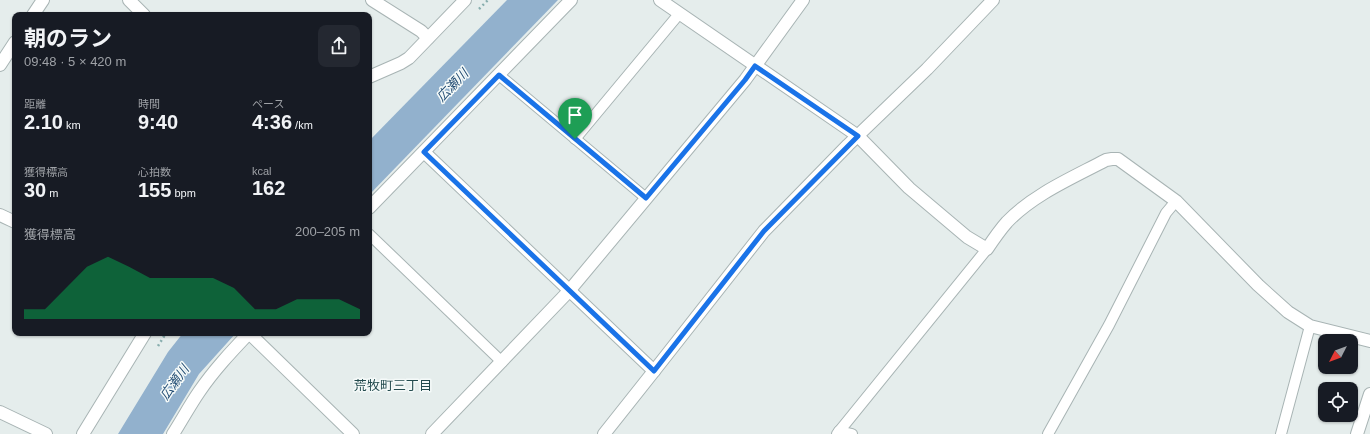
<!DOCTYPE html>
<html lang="ja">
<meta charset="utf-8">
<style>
body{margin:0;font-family:Helvetica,"Noto Sans JP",sans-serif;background:#242831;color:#f1f3f6;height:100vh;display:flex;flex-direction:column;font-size:15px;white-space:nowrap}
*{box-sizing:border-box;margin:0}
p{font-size:13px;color:#9ea1a6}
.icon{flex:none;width:22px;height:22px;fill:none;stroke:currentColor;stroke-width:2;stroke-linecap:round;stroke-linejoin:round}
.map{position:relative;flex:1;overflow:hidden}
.panel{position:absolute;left:12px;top:12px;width:360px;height:324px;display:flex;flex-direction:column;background:#171b24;border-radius:8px;box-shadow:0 1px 3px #0004}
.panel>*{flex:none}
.needle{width:26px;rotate:228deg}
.controls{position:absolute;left:1318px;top:334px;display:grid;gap:8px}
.controls a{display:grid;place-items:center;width:40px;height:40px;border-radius:8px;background:#171b24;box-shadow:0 1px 3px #0004;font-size:20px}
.pin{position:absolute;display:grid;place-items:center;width:34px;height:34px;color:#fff;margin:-41px -17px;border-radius:50% 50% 50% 0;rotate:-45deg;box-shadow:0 0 4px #0007}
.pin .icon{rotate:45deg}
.round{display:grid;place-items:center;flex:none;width:42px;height:42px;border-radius:8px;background:#242831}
.head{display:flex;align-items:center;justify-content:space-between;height:68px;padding:0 12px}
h1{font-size:22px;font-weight:700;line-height:30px}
.figures{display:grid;grid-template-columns:repeat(3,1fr);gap:6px;height:68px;padding:4px 12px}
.figures div{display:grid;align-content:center}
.figures b{font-size:20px;font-weight:700}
.figures small{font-size:11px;font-weight:400}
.figures p{font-size:11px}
.chart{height:112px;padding:8px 12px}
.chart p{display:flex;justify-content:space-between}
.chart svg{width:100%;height:72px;margin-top:4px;fill:#0b8043;opacity:.7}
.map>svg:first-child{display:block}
.water{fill:#92b1cd}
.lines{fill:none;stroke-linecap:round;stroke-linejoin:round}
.service-casing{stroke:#a8b4b4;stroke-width:12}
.minor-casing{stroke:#a8b4b4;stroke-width:14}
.path{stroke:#88aeae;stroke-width:2.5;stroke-dasharray:2 3;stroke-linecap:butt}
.service{stroke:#fff;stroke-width:10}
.minor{stroke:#fff;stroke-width:12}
.route-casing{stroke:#fff;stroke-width:8}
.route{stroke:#1a73e8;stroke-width:5}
.labels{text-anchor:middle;stroke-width:3;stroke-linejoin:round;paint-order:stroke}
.water-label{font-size:13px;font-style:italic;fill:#244e75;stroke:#f5faf9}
.neighbourhood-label{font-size:13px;fill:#234b4e;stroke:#f5faf9}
</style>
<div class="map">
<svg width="1370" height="434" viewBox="0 0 1370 434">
<rect width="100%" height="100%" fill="#e5edec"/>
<g class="water">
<path d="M507 0H558L369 195V141Z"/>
<path d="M183 333H236L199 374 163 434H118L168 352Z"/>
</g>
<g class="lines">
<defs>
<g id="service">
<path d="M499 75 646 198"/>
<path d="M575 139 679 14"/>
<path d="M369 234 502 362"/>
<path d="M839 431 852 434"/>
<path d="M837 434 987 249"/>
<path d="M1048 434 1109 325 1166 213 1176 201"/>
<path d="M1281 434 1310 326"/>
</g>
<g id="minor">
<path d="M129 0 144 15"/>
<path d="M372 0 421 31 428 38"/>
<path d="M660 0 858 136 909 188 967 237 987 249C993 240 999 231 1007 222 1034 194 1072 178 1106 160L1112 159H1118L1176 201 1258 285 1288 312 1310 326 1370 341"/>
<path d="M33 15 43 0"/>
<path d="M0 65 15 42"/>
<path d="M369 77 401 63 409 58 465 0"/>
<path d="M424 152 654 371"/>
<path d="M369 208 571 0"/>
<path d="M0 215 15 222"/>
<path d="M249 333 353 434"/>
<path d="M0 412 46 434"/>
<path d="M83 434 145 333"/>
<path d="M173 434C182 420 190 405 199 392 214 370 231 352 249 333"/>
<path d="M432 434 569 291 745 80 803 0"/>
<path d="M604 434 654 371 764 231 848 145 927 69 993 0"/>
<path d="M1357 434 1370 394"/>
</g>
</defs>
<use href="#service" class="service-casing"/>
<use href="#minor" class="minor-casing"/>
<g class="path">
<path d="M479 9 488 0"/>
<path d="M158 346 166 333"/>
</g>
<use href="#service" class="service"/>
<use href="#minor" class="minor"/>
</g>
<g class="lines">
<defs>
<path id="route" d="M755 66 858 136 764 231 654 371 424 152 499 75 646 198 745 80Z"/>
</defs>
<use href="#route" class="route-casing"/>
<use href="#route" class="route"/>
</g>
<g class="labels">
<g class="water-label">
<text transform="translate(452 85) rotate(-46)" y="5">広瀬川</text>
<text transform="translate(174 382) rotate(-54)" y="5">広瀬川</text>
</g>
<g class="neighbourhood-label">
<text x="393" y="390">荒牧町三丁目</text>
</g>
</g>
</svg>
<div class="controls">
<a><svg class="needle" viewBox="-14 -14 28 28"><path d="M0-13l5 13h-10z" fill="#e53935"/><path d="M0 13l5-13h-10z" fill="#9ea1a6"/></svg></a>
<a><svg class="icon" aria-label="locate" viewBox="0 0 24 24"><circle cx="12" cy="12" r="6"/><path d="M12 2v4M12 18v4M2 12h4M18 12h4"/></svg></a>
</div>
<div class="pin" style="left:575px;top:139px;background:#1e9e55"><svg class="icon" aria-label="arrive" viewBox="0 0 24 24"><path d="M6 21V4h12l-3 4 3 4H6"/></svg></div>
<section class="panel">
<div class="head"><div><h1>朝のラン</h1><p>09:48 · 5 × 420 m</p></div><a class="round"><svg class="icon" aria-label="share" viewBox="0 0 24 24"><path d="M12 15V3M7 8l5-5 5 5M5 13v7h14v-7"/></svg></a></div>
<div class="figures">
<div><p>距離</p><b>2.10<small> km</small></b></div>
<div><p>時間</p><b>9:40</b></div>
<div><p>ペース</p><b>4:36<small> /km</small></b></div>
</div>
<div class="figures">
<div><p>獲得標高</p><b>30<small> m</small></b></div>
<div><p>心拍数</p><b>155<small> bpm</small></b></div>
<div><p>kcal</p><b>162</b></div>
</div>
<div class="chart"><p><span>獲得標高</span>200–205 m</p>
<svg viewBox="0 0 160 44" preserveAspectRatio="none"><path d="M0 44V38L10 38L20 25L30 12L40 6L50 12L60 19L70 19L80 19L90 19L100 25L110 38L120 38L130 32L140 32L150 32L160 38V44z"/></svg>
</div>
</section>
</div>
